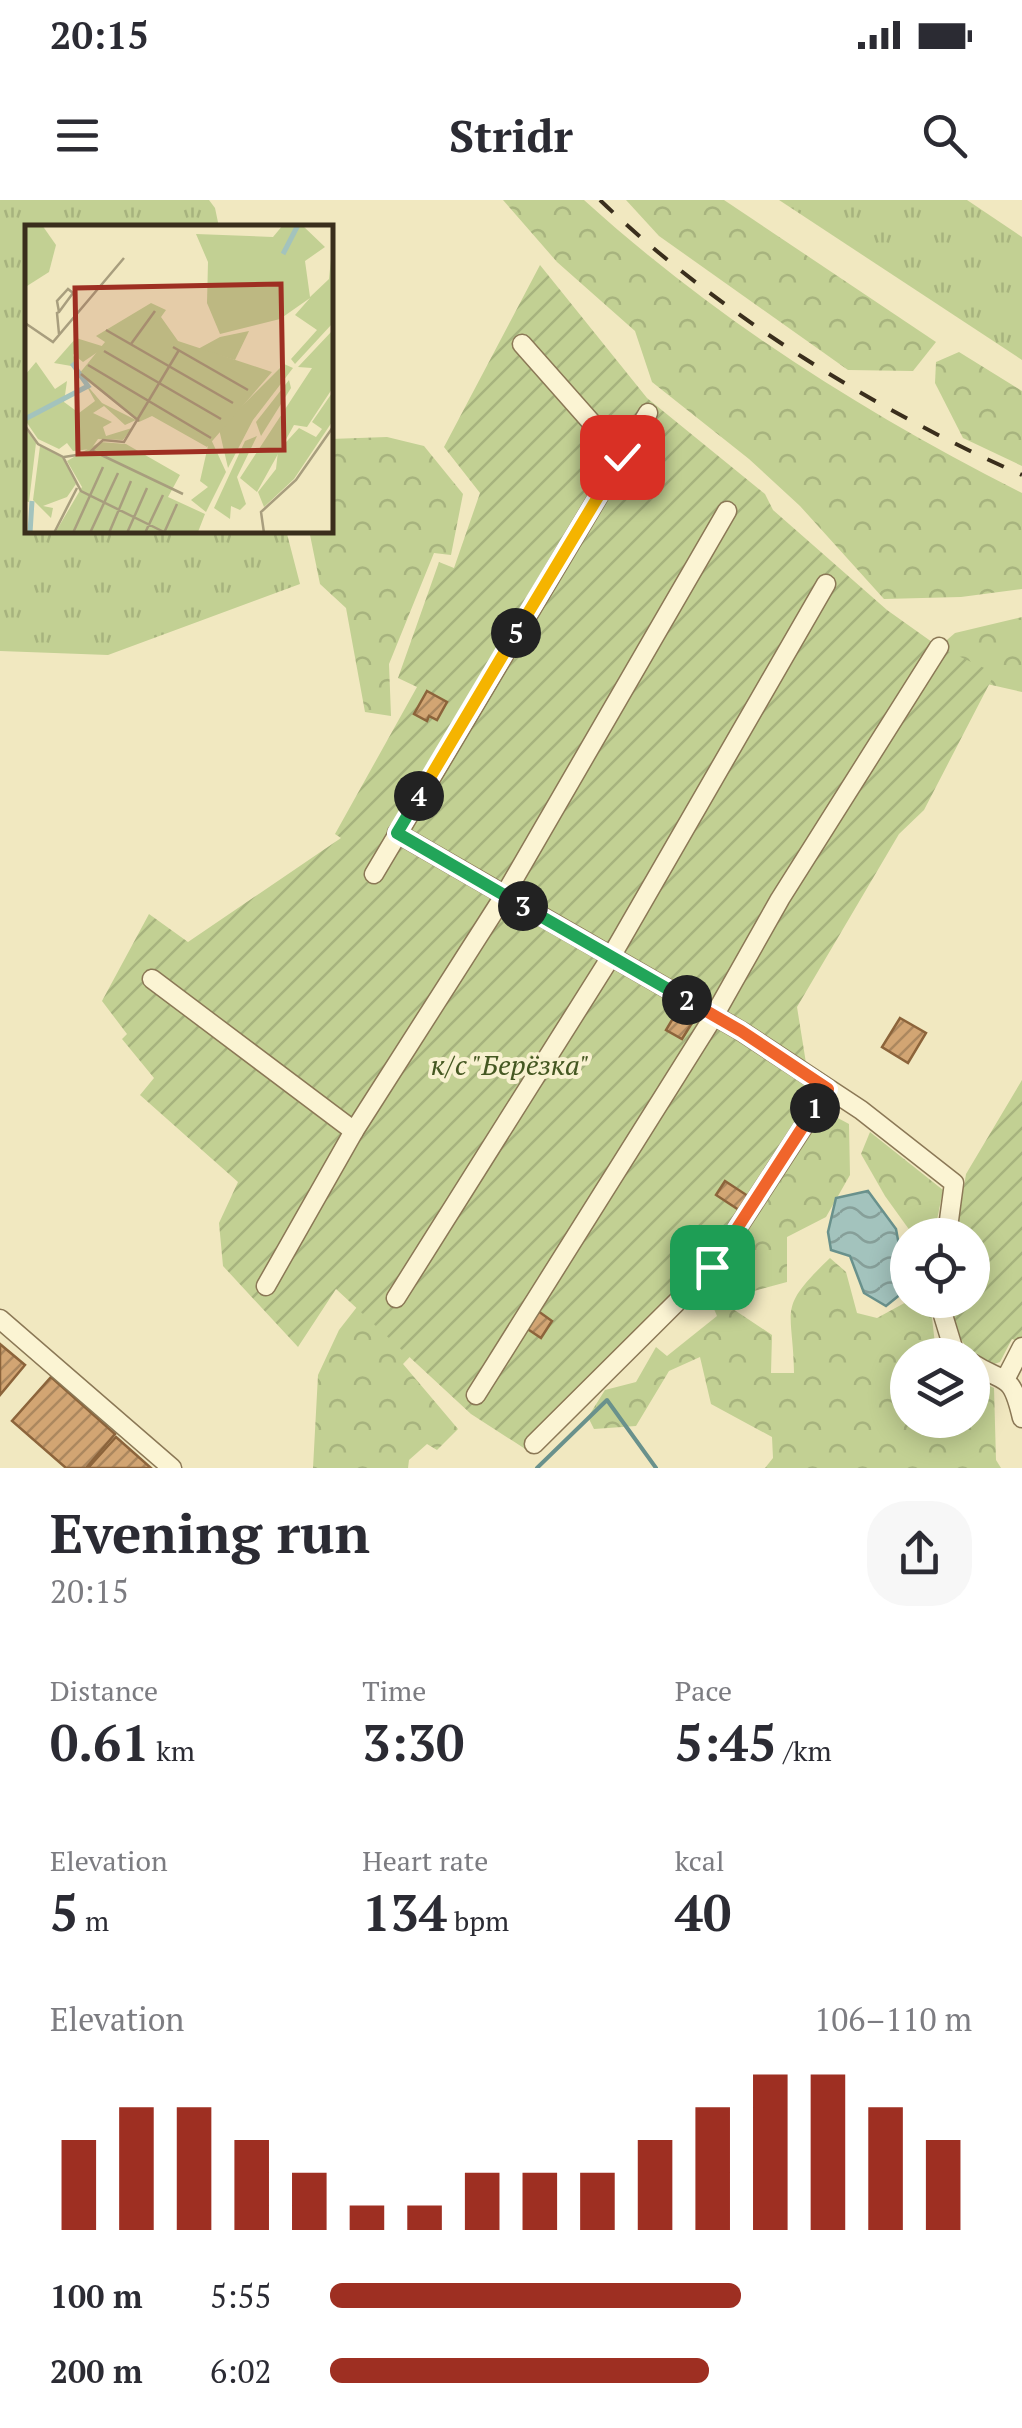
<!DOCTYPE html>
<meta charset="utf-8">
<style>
body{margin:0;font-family:"PT Serif",serif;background:#f7f7f7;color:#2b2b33;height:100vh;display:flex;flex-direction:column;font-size:38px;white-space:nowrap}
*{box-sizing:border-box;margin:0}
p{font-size:32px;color:#7c7c81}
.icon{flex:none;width:55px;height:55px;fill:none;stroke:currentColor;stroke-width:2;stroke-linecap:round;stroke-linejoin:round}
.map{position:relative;height:1268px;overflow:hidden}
.panel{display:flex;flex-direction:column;background:#fff;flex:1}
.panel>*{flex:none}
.controls{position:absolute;left:890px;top:1018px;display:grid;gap:20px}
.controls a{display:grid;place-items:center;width:100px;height:100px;border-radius:50%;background:#fff;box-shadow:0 5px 25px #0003;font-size:50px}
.pin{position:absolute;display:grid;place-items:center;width:85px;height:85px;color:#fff;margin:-42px;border-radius:20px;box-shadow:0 5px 15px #0006}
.km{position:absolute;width:50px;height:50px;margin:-25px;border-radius:50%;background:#222;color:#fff;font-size:28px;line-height:50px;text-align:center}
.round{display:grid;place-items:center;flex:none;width:105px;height:105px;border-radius:40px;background:#f7f7f7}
.head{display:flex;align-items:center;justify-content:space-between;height:170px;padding:0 50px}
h1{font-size:55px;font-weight:600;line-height:75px}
.stats{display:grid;grid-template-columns:repeat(3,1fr);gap:15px;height:170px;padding:10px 50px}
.stats div{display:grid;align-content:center}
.stats b{font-size:50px;font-weight:600}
.stats small{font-size:28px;font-weight:400}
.stats p{font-size:28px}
.chart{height:280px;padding:20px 50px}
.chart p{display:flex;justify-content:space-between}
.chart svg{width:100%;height:180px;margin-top:10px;stroke:#9e2f22;stroke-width:6}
ul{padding:0 50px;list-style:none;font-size:32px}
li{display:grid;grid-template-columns:160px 120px 1fr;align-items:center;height:75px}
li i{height:25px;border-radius:12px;background:#9e2f22}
.status{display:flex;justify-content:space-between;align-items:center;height:70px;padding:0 50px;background:#fff;direction:ltr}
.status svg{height:28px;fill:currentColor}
header{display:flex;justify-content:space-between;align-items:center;height:130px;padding:0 50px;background:#fff;font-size:45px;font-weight:600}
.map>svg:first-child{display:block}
.grass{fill:url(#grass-tufts)}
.forest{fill:url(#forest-crowns)}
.garden{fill:url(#garden-furrows)}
.water{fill:url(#water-waves);stroke:#69918c;stroke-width:2.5}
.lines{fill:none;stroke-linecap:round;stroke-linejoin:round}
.stream{stroke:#69918c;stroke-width:4}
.building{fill:url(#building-hatch);stroke:#8c643b;stroke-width:2.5}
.minor-casing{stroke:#8b7856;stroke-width:21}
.minor{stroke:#fbf4d3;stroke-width:18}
.rail{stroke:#3a2e1c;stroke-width:4;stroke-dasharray:18 18;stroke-linecap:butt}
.split-1-casing{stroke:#fff;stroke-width:20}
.split-2-casing{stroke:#fff;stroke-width:20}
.split-3-casing{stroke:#fff;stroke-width:20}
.split-4-casing{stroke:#fff;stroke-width:20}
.split-5-casing{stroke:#fff;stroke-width:20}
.split-6-casing{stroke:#fff;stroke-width:20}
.split-1{stroke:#f0652b;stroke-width:12}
.split-2{stroke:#f0652b;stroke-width:12}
.split-3{stroke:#22a559;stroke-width:12}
.split-4{stroke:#22a559;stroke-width:12}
.split-5{stroke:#f5b400;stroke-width:12}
.split-6{stroke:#f5b400;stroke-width:12}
.labels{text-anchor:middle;stroke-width:8;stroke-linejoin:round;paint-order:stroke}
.park-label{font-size:28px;font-style:italic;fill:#445721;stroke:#f8f1d0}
.inset-river{fill:none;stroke:#a3c3bd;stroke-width:5}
.inset-road{fill:none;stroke:#a89e7e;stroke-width:2.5}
.view{fill:#9e2f22;fill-opacity:0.15;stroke:#9e2f22;stroke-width:5}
.inset-edge{fill:none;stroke:#3a2e1c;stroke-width:5}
</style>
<div class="status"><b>20:15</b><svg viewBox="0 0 49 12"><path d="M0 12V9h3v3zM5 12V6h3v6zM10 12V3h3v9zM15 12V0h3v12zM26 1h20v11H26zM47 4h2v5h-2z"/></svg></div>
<header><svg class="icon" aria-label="menu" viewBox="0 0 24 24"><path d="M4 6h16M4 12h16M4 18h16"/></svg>Stridr<svg class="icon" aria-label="search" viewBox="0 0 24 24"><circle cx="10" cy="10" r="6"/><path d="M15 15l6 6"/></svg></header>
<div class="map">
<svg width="1022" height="1268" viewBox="0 0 1022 1268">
<defs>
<pattern id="grass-tufts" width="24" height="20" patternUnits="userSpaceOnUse" patternTransform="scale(2.5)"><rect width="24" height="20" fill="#c2d093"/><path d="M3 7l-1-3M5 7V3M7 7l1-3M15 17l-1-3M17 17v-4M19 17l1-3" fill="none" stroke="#a7b37e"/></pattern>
<pattern id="forest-crowns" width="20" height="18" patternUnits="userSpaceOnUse" patternTransform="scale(2.5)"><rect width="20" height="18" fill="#c2d093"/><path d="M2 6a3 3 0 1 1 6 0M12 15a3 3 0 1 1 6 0" fill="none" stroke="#a7b37e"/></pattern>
<pattern id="garden-furrows" width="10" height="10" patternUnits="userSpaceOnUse" patternTransform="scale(2.5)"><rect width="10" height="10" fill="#c2d093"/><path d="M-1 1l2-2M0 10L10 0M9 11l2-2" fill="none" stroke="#a7b37e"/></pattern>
<pattern id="water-waves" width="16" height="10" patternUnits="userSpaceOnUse" patternTransform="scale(2.5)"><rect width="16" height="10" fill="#a3c3bd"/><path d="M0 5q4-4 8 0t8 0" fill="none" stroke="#869f99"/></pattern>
<pattern id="building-hatch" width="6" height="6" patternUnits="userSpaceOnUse" patternTransform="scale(2.5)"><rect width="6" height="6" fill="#d2a573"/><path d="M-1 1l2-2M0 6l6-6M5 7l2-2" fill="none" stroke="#ab875e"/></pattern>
</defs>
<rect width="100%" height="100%" fill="#f1e8c0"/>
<g class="grass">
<path d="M0 0H209L215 8 219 27 28 28V330H286L300 384 108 455 0 451Z"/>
<path d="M779 0H967L1022 37V160Z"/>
</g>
<g class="forest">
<path d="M503 0H584C714 118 865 214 1022 293V389L961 397 884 399 800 306 749 259 652 182 635 131 557 62Z"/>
<path d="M626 0H724L936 142 913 171 848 170 659 36Z"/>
<path d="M959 152 1022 191V266L963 238 935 183 936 162Z"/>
<path d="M387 237 424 246 463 294 451 355 434 353 389 464 391 516 365 512 346 408 320 384 309 330H330V239Z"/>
<path d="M1022 417V492L987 484 933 452 955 433Z"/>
<path d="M821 909 849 924 850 975 826 1017 787 1037V1082L732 1097 730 1107 772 1135 771 1173H794C793 1106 776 1110 830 1058L846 1072 857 1113 877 1118 910 1100H930L935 1144 944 1155H908V1220H972L973 1178 994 1188 996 1260 1001 1268H765L773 1258 772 1237 711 1204 700 1157 669 1171 636 1226 594 1229 588 1217 605 1190 636 1182 656 1147 667 1156 717 1116 708 1095 714 1073Z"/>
<path d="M870 932 943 990 934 1035H913L885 996 861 954Z"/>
<path d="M371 1089 425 1141 403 1164 458 1229 437 1250 427 1244 409 1260 408 1268H313L318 1175 339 1130Z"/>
</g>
<g class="garden">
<path d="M540 65 647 198 765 294 773 310 887 410 939 447 995 473 924 610 899 634 797 807 806 863 831 884 714 1073 533 1254 471 1214 336 1089 298 1147 223 1066 219 1023 238 982 140 895 154 878 122 839 127 834 102 801 149 714 188 742 341 638 335 634 417 487 398 478 439 362 454 368 480 293 444 247Z"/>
<path d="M1022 880V1143L1012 1139 1000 1162 988 1166C961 1147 954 1132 949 1100H972V1035H956L966 974Z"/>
</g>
<path class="water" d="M868 991 896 1029 907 1089 886 1106 864 1093 850 1056 831 1050 828 1032 836 998Z"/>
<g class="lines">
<path class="stream" d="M537 1268 607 1200 656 1268"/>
</g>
<g class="building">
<path d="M427 491 447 502 437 520 429 516 427 521 414 514Z"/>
<path d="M681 805 697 815 682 839 666 830Z"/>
<path d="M900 818 926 833 908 863 882 847Z"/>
<path d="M725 981 748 996 739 1010 716 995Z"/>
<path d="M538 1111 552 1121 541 1138 526 1128Z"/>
<path d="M0 1144 25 1165 0 1195Z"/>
<path d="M51 1177 115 1234 86 1268H66L12 1221Z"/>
<path d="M116 1237 151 1268H88Z"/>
</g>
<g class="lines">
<defs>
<g id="minor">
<path d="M522 144 622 257"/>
<path d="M397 633 741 831 861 910 954 983 947 1035"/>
<path d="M374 674 648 213"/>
<path d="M152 779 354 931"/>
<path d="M266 1086 354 931 504 696 727 311"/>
<path d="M396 1098 612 755 826 384"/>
<path d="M943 1100V1115L954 1151 960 1155"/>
<path d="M0 1119 172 1268"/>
<path d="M972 1163C1006 1185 1011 1171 1022 1218"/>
<path d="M1006 1178 1022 1147"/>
<path d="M476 1195 714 816 780 699 939 447"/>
<path d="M534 1244 712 1067 828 889"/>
</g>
</defs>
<use href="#minor" class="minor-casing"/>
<use href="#minor" class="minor"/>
<path class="rail" d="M600 0C716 112 875 210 1022 275"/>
</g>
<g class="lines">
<defs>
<path id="split-1" d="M712 1067 815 908"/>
<path id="split-2" d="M687 800 741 831 828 889 815 908"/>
<path id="split-3" d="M523 706 687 800"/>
<path id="split-4" d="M419 596 397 633 523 706"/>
<path id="split-5" d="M419 596 516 433"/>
<path id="split-6" d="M516 433 622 257"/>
</defs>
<use href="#split-1" class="split-1-casing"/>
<use href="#split-2" class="split-2-casing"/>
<use href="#split-3" class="split-3-casing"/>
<use href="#split-4" class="split-4-casing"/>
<use href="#split-5" class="split-5-casing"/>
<use href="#split-6" class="split-6-casing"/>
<use href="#split-1" class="split-1"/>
<use href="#split-2" class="split-2"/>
<use href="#split-3" class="split-3"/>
<use href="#split-4" class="split-4"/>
<use href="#split-5" class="split-5"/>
<use href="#split-6" class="split-6"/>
</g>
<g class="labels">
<g class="park-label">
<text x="510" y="875">к/с "Берёзка"</text>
</g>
</g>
<g transform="translate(25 25)">
<rect width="308" height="308" fill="#f1e8c0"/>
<path d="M258 0H277L300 22 280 36 285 72 304 54 307 24V99L270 139 266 134 292 105 270 90 285 73 255 94 195 109 182 78 183 37 171 9 248 12ZM307 106V164L282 202 269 200 232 267 215 253 287 143 273 142Z" fill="#c2d093"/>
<path d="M224 106 210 135 173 124 195 112ZM51 113 80 122 58 137 48 129 52 142 29 138ZM11 137 30 164 42 156 39 177 54 188 70 176 60 158 77 178 111 195 100 200 79 181 68 188 87 197 78 202 81 211 107 203 98 215 73 214 66 224 48 226 42 218 34 224 13 214 0 195V150ZM259 139 268 143 228 195 203 243 194 204ZM264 155 266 163 236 211 231 197ZM307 168V197L269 254 239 282 233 267 251 244 253 226 274 203 291 212 297 204 287 197ZM0 203 11 218 4 277 0 276ZM232 211 212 252 221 279 215 285 206 281 205 294 189 283 220 216ZM185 212 201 247 181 287 166 275 183 262 175 256ZM15 221 38 233 51 259 42 272 18 281 28 283 26 293 8 275Z" fill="#c2d093"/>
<path d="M1 0H17L31 20 24 47 2 61Z" fill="#c2d093"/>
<path d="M126 78 141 85 136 92 153 116 247 147 182 222 127 191 114 197 54 149 80 117 71 111ZM75 217 101 219 155 250 143 272 180 289 173 307 30 308 57 262 42 236Z" fill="#c2d093"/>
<path class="inset-river" d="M258 29 273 0M0 194 63 161 47 138M5 308 7 276"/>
<path class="inset-road" d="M34 87 32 76 43 64 48 68 34 87 32 88 34 109M0 98 28 117 99 33M81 105 208 178M106 119 130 86M148 122 223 165M79 126 196 194M63 140 186 213M56 149 114 196M0 201 13 219 38 232 56 266 141 308M68 226 158 269M39 232 64 228 78 215 99 217 154 125M29 308 52 263M48 308 78 242M65 308 93 248M84 308 106 256M102 308 122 263M120 308 138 270M139 308 152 279M239 308 236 287 271 255 308 202"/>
<path class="view" d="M256 59 259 225 53 229 50 63Z"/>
<rect width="308" height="308" class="inset-edge"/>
</g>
</svg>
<div class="controls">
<a><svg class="icon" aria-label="locate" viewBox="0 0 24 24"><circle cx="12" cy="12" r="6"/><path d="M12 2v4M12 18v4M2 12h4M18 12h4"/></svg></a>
<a><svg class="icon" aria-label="layers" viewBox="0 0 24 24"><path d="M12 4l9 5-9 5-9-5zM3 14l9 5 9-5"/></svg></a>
</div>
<div class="pin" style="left:712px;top:1067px;background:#1e9e55"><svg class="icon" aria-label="arrive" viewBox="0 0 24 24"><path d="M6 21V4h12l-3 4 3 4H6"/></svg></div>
<div class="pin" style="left:622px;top:257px;background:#d93025"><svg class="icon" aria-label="check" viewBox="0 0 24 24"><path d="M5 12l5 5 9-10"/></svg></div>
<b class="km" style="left:815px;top:908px">1</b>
<b class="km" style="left:687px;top:800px">2</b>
<b class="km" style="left:523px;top:706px">3</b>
<b class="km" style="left:419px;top:596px">4</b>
<b class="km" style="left:516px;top:433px">5</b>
</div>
<section class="panel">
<div class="head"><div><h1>Evening run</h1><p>20:15</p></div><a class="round"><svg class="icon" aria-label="share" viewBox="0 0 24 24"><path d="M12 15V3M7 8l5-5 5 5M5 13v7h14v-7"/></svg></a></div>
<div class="stats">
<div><p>Distance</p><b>0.61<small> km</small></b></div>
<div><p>Time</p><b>3:30</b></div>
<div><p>Pace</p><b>5:45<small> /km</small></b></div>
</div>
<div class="stats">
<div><p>Elevation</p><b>5<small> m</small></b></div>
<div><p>Heart rate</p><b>134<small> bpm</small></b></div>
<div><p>kcal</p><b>40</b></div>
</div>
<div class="chart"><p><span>Elevation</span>106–110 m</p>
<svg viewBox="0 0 160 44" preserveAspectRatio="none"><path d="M5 44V22M15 44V14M25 44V14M35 44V22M45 44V30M55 44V38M65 44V38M75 44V30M85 44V30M95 44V30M105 44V22M115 44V14M125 44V6M135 44V6M145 44V14M155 44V22"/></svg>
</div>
<ul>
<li><b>100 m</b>5:55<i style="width:64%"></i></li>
<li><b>200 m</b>6:02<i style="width:59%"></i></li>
</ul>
</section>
